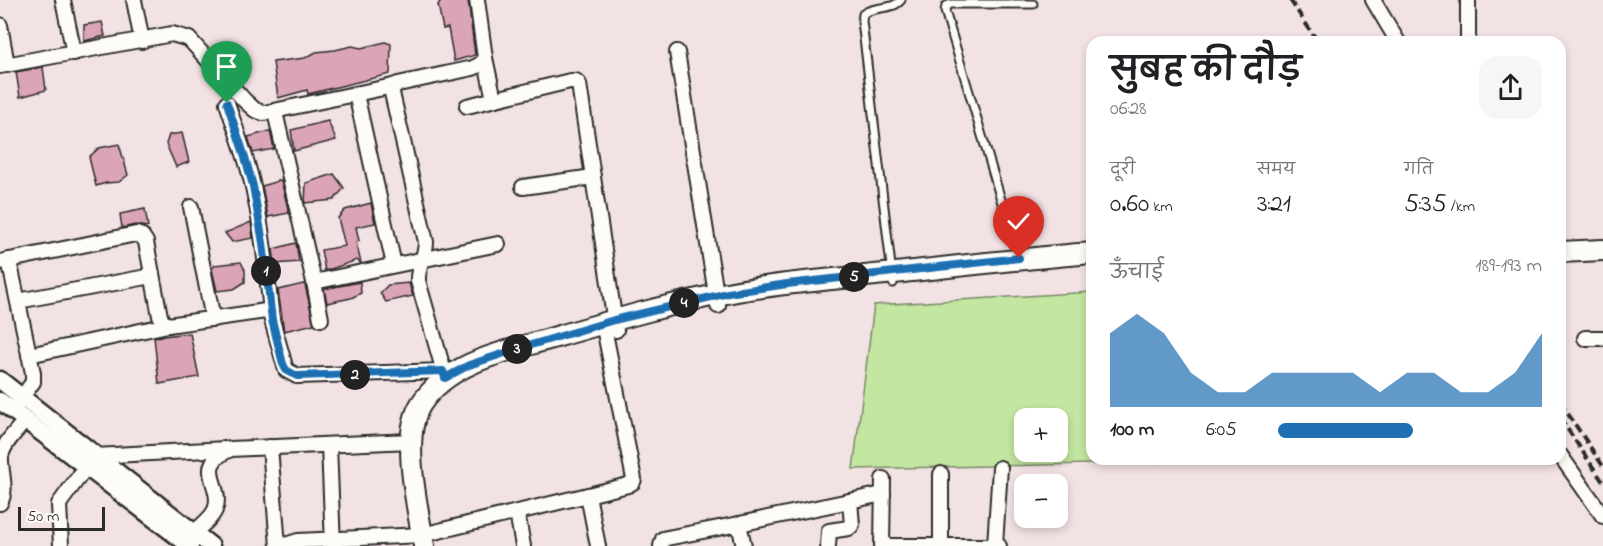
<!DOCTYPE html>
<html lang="hi">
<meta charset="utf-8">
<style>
body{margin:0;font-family:"Indie Flower","Playpen Sans Deva",sans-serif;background:#f6f6f6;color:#202124;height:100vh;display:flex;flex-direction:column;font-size:22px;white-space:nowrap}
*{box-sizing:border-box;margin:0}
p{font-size:20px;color:#757577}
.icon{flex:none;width:33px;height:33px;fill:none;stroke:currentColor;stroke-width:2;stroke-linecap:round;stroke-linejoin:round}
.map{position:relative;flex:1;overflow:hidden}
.drawer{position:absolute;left:1086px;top:36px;width:480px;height:429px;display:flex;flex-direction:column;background:#fff;border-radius:18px;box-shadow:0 3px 9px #0003}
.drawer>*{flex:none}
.fabs{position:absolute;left:1014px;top:408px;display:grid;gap:12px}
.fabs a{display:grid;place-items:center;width:54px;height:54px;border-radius:12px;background:#fff;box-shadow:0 3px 9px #0003;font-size:30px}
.scale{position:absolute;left:18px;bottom:15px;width:87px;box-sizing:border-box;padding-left:6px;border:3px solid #2b2b2b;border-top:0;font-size:16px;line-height:21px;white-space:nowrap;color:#2b2b2b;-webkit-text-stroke:4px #fdfcf7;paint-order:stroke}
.pin{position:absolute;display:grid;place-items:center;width:51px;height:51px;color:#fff;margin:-62px -26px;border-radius:50% 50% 50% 0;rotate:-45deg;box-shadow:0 0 6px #0007}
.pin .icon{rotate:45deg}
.km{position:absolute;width:30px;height:30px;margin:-15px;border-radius:50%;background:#222;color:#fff;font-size:16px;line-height:30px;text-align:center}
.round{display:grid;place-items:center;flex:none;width:63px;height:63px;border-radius:18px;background:#f6f6f6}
.summary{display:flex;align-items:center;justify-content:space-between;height:102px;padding:0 24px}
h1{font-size:33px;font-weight:600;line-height:45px}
.metrics{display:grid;grid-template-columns:repeat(3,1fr);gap:9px;height:102px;padding:6px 24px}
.metrics div{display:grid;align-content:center}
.metrics b{font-size:26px;font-weight:600}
.metrics small{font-size:16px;font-weight:400}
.metrics p{font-size:16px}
.chart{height:168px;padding:12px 24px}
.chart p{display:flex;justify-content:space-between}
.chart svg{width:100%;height:108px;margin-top:6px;fill:#1f6fb2;opacity:.7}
ul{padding:0 24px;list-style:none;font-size:20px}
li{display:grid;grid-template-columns:96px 72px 1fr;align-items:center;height:45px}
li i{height:15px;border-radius:8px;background:#1f6fb2}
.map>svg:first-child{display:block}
.green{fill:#c3e6a0;stroke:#786;stroke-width:1.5;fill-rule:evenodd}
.building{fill:#dca4b7;stroke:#2b2b2b;stroke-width:1.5}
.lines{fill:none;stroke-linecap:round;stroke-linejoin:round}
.service-casing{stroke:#2b2b2b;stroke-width:11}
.minor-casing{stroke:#2b2b2b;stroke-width:18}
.tertiary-casing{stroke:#2b2b2b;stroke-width:21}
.secondary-casing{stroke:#2b2b2b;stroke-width:24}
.service{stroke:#fdfcf7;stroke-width:7}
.minor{stroke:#fdfcf7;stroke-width:14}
.tertiary{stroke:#fdfcf7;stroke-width:16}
.secondary{stroke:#fdfcf7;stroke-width:20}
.rail{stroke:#2b2b2b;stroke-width:4;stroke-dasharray:9 4.5;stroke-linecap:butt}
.route-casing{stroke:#fff;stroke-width:12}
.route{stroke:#1f6fb2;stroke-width:8}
</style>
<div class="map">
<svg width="1603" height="546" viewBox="0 0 1603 546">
<rect width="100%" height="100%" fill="#f3e2e4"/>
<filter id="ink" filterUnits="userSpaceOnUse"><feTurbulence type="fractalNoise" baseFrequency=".0167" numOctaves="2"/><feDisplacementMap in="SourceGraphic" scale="12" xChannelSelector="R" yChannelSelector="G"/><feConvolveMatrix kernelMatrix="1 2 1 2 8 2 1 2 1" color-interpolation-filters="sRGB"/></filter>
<g filter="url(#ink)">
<path class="green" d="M1092 292V459H1228V461L853 469 874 305ZM1024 418H1058V452H1024Z"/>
<g class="building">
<path d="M441 0H468L475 55 454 61 448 28 443 29 438 5Z"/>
<path d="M102 22 105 36 84 41V25Z"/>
<path d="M385 42 391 44 390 74 308 94 307 90 278 98 273 62 305 58 316 52 335 50 352 46 361 48Z"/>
<path d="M43 67 46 90 20 97 16 72Z"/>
<path d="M328 121 336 140 294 151 291 130Z"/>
<path d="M270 131 274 149 253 153 248 137Z"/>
<path d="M182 133 189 162 176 167 166 144 169 135Z"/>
<path d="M119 144 128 175 119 182 106 183 96 186 89 157 99 148Z"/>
<path d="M334 174 344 188 334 200 305 203 306 183Z"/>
<path d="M281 180 289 213 268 217 262 186Z"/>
<path d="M371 203 375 223 356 227 359 241 356 242 361 263 357 260 325 271 321 250 345 246 338 218 345 210Z"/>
<path d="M145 209 148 227 135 225 122 228 120 214Z"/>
<path d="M251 222 253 238 232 242 225 233Z"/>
<path d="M296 243 299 262 275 264 273 249Z"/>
<path d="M241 262 245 270V282L234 289 217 291 212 269 215 265Z"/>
<path d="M360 282 361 293 351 298 327 303 324 289Z"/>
<path d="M409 283 413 296 386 302 380 293 388 285Z"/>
<path d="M303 284 305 285 314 324 284 331 278 290Z"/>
<path d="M190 333 199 377 159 384 154 337Z"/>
</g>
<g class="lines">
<defs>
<g id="service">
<path d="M1018 257 945 11 946 6 951 4H1033"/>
<path d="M893 283 862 21 863 14C874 5 892 11 901 0"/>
</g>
<g id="minor">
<path d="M63 0 74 53"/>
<path d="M134 0 142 41"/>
<path d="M1373 0 1398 42"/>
<path d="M0 25 7 65"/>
<path d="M1468 42V0"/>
<path d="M677 52 718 306"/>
<path d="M485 58 494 99"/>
<path d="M0 66 172 34 189 39 245 101 255 110 264 113 393 86"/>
<path d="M356 94 394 265"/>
<path d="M227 103C236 131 247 158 253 187 263 231 267 276 272 320"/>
<path d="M467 106 570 81H576L579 84 616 330"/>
<path d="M275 112 314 282 498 244"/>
<path d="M523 187 593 177"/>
<path d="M191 207 213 319"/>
<path d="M9 260 33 373V382L17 404"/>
<path d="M0 262 136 234 142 236 146 242 160 316 162 321 168 325 266 311 270 314 272 320 286 370 297 376 443 371"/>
<path d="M314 282 321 319"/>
<path d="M18 301 152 276"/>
<path d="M1585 338H1603"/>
<path d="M29 355 168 325"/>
<path d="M446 379 418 281C417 266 426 256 426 242L392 93 393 86 398 84 473 68 481 64 485 58 477 0"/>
<path d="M329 445 333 546"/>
<path d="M270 447 278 546"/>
<path d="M1560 455 1603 516"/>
<path d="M95 456 226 449"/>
<path d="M941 474V545"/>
<path d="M0 503C8 489 0 472 1 456 4 443 17 430 26 420"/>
<path d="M517 512 523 546"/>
<path d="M739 524 883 494"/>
<path d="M188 537C196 530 210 521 215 510 225 486 191 466 231 449L411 441"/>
<path d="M995 545 1000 468"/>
<path d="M61 546 59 504 86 467"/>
<path d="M282 546 298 541 422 535 588 495"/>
<path d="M598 546 588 495 628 485 633 482 634 479 605 333"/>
<path d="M661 546 663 539 667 538 739 524 744 546"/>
<path d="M828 546 829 531 849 528 852 525 850 501"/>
<path d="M882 546 883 479"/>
<path d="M889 546H999"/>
</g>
<g id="tertiary">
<path d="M0 380 211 546"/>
<path d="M0 401 190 546"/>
</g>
<g id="secondary">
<path d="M1560 252 1603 250"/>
<path d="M424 546C418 509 400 436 421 404 450 360 509 351 556 337 614 320 672 303 732 292 785 282 840 279 894 273 960 266 1026 258 1092 253"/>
</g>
</defs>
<use href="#service" class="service-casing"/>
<use href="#minor" class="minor-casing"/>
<use href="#tertiary" class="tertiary-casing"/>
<use href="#secondary" class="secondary-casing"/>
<use href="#service" class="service"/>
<use href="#minor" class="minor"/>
<use href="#tertiary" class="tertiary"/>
<use href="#secondary" class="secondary"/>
<g class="rail">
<path d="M1290 0 1318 42"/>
<path d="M1560 402 1603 466"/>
<path d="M1560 418 1603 482"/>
</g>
</g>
</g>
<g class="lines" filter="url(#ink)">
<defs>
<path id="route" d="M227 103 245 157 253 186 263 243 272 320 283 364 286 370 297 376 443 371 445 378 469 365 511 351 614 320 728 293 787 284 1019 258"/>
</defs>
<use href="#route" class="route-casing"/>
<use href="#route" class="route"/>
</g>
</svg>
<div class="fabs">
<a>+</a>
<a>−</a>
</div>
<div class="scale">50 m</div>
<div class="pin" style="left:227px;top:103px;background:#1e9e55"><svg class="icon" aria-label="arrive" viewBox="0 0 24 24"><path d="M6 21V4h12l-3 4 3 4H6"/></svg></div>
<div class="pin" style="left:1019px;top:258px;background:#d93025"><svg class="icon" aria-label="check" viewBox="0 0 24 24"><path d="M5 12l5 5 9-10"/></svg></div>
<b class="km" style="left:266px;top:271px">1</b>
<b class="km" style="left:355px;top:375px">2</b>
<b class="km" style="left:517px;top:349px">3</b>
<b class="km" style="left:684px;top:303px">4</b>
<b class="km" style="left:854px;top:277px">5</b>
<section class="drawer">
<div class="summary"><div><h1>सुबह की दौड़</h1><p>06:28</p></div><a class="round"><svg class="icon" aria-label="share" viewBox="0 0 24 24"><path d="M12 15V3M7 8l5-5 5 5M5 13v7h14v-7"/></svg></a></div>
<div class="metrics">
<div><p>दूरी</p><b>0.60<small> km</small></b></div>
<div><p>समय</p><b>3:21</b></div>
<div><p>गति</p><b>5:35<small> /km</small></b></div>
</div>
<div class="chart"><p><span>ऊँचाई</span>189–193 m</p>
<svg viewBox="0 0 160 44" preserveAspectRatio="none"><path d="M0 44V14L10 6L20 14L30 30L40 38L50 38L60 30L70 30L80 30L90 30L100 38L110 30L120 30L130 38L140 38L150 30L160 14V44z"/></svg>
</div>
<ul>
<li><b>100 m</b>6:05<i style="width:51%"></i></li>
</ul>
</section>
</div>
